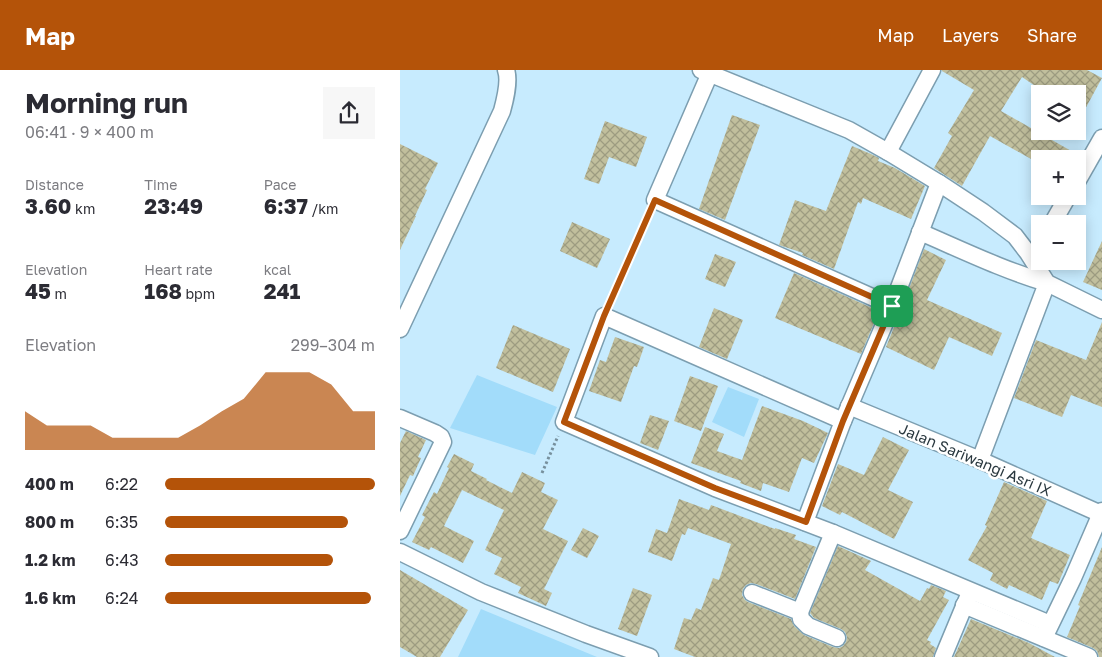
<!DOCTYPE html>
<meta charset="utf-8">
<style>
body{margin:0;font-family:"Golos Text",sans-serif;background:#f7f7f7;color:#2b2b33;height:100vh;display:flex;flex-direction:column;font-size:19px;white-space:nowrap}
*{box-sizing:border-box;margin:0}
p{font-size:16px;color:#7c7c81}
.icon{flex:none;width:28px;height:28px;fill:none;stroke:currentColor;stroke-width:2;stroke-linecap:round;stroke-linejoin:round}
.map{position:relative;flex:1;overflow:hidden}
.details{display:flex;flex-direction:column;background:#fff;width:400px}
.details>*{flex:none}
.tools{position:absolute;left:631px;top:15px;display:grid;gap:10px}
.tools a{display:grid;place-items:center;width:55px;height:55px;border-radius:0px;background:#fff;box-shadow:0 2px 12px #0003;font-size:25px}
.pin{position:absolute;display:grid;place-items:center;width:42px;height:42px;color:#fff;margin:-21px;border-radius:10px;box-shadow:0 2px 8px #0006}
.round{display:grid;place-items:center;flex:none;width:52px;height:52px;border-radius:0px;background:#f7f7f7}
.overview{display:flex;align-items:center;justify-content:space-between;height:85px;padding:0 25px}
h1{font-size:28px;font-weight:700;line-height:38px}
.metrics{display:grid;grid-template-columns:repeat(3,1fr);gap:8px;height:85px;padding:5px 25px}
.metrics div{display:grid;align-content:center}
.metrics b{font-size:21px;font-weight:700}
.metrics small{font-size:14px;font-weight:400}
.metrics p{font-size:14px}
.chart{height:140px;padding:10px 25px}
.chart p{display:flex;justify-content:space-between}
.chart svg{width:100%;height:90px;margin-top:5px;fill:#b45309;opacity:.7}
ul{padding:0 25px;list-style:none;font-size:16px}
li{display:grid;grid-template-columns:80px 60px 1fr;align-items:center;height:38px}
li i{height:12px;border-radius:6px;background:#b45309}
header{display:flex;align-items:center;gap:30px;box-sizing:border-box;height:70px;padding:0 25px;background:#b45309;color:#fff}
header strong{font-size:24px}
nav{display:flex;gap:28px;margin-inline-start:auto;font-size:18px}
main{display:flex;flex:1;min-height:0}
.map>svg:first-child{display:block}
.park{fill:#a2dcfa}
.building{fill:url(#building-cross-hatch)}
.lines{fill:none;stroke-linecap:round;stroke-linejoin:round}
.street-casing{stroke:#7c9eb0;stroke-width:19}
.path{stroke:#77909d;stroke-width:3;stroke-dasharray:2.5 2.5;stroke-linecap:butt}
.street{stroke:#fff;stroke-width:16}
.route-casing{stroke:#fff;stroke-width:10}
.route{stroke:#b45309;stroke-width:6}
.labels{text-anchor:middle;stroke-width:5;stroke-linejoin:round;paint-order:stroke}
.street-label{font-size:15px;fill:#2a383f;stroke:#fff}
</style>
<header>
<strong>Map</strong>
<nav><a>Map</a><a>Layers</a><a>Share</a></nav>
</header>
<main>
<section class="details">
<div class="overview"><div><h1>Morning run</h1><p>06:41 · 9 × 400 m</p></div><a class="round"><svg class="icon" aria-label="share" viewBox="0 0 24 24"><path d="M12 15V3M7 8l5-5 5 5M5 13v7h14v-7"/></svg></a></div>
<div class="metrics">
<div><p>Distance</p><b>3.60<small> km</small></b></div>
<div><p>Time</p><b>23:49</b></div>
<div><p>Pace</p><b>6:37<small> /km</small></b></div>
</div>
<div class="metrics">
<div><p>Elevation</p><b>45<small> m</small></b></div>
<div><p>Heart rate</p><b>168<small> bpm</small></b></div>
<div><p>kcal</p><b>241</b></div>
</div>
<div class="chart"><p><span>Elevation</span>299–304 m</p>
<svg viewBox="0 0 160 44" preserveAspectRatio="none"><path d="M0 44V25L10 32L20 32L30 32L40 38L50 38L60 38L70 38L80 32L90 25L100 19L110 6L120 6L130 6L140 12L150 25L160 25V44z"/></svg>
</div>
<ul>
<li><b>400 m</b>6:22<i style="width:100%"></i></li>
<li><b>800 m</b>6:35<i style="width:87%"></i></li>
<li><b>1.2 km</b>6:43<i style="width:80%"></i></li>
<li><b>1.6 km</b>6:24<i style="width:98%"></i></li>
</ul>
</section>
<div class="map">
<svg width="702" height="587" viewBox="0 0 702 587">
<defs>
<pattern id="building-cross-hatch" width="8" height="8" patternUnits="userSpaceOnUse" patternTransform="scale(1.25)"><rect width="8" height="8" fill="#c1bf9d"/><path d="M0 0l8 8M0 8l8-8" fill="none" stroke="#9d9c81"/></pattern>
</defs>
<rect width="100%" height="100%" fill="#c7ebfe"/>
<g class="park">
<path d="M77 305 157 337 135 385 50 358Z"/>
<path d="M328 317 359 329 344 367 312 352Z"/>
<path d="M81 539 197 587H58Z"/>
</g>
<g class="building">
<path d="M542 0H687L702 8 678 52V24H647L622 7 601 41 680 86 679 89H640V94L590 66 562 116 534 98 552 66 548 63 574 20 542 1Z"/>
<path d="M332 45 360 55 325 150 299 139Z"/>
<path d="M205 51 247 67 236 97 209 87 199 114 184 109Z"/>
<path d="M0 74 38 93 25 119 27 120 15 146H16L0 180Z"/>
<path d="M452 76 471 84 479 88 478 91 495 98 525 116 511 149 463 128 461 134 458 132 434 199 402 185 403 183 379 175 395 130 426 141Z"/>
<path d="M172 152 210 169 197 198 160 181Z"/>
<path d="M702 171V220L683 212Z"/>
<path d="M524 179 546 190 527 230 602 263 592 286 549 267 534 300 486 277 501 240Z"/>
<path d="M315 184 336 192 325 217 305 209Z"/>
<path d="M394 203 479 241 461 284 375 248Z"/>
<path d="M314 238 343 250 327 289 299 277Z"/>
<path d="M702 252V337L671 325 662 347 614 328 636 270 686 290Z"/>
<path d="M113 255 170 279 153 322 96 298Z"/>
<path d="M215 267 244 277 237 297 234 296 221 332 189 321 200 290 206 292Z"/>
<path d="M290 306 318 316 301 361 274 351Z"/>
<path d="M362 336 403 351 428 363 414 393 402 388 389 422 363 413 361 421 340 413 341 411 291 393 305 357 324 364 317 381 342 390Z"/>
<path d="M250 345 269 351 258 380 240 373Z"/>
<path d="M6 361 26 370 18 387 21 388 13 406 10 405 0 426V373Z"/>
<path d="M483 367 509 380 488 420 513 432 494 469 442 442 440 445 422 436 438 394 464 405Z"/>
<path d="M54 384 74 394 71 401 87 409 86 410 112 423 122 402 145 413 141 422 158 430 143 459 168 471 144 519 152 523 146 536 118 523 121 517 94 504 102 488 85 480 104 440 62 420 44 456 74 471 63 493 31 477 29 480 12 472 25 447 22 445 34 422 37 424 49 398 47 397Z"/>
<path d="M604 412 647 431 631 468 670 485 658 514 650 511 642 530 609 515 607 519 590 510 593 503 568 490 587 456 585 455Z"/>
<path d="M279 429 309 440 311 435 375 459V458L396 465 394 469 416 477 395 529 356 514 351 513 346 515 343 519 342 525 345 530 348 532 391 549 394 556 404 565 433 577 439 578 443 576 446 572 447 567 445 562 441 559 414 548 410 543 438 476 471 491 465 500 520 531 527 518 529 519 531 515 546 521 543 527 549 530 527 570 531 572 530 574 536 578 533 587H295L274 579 284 548 291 550 296 538 301 540 313 508 319 510 331 474 288 458 285 465 282 464 272 491 248 482 256 459 267 463Z"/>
<path d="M183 458 199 466 187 488 171 480Z"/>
<path d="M702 477V587H699L697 581 693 578 667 567 680 536 678 535Z"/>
<path d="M0 500 68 540 40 587H17L0 577Z"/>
<path d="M233 518 252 525 237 566 218 559Z"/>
<path d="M571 549 629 573 655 587H554Z"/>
</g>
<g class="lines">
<defs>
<g id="street">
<path d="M301 0 449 60 488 82 539 113 583 142 615 166 628 183 647 213 702 240"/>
<path d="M310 3 255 130 492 236"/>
<path d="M488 82 532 0"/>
<path d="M678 110 702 68"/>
<path d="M652 154 668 126"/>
<path d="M520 162C562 180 603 200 647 213L580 390"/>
<path d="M0 259 102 41C105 30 110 11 106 0"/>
<path d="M449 336 580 390 701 444"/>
<path d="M0 348 35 363 41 367 43 372 0 461"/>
<path d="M443 351 204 246 164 352 315 418 433 463 650 554"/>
<path d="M405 452 443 351 492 236 539 113"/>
<path d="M0 482 81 522 186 564 250 587"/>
<path d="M352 523 400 542 401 549 408 556 437 568"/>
<path d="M564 535 689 587"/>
<path d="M400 542 433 463"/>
<path d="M644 568 673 508 702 441"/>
<path d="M543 587 568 527"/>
</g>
</defs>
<use href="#street" class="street-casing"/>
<g class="path">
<path d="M209 233 249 145"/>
<path d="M142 403 158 366"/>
</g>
<use href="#street" class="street"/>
</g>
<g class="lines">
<defs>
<path id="route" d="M255 130 492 236 443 351 406 452 315 418 164 352 204 246Z"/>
</defs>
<use href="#route" class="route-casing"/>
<use href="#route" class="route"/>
</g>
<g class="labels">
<g class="street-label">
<text transform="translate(575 390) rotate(23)" y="5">Jalan Sariwangi Asri IX</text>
</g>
</g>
</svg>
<div class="tools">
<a><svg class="icon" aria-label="layers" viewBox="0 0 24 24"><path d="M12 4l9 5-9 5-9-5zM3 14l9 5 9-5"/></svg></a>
<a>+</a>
<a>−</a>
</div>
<div class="pin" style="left:492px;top:236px;background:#1e9e55"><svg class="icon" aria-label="arrive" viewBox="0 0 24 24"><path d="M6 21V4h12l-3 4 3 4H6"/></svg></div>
</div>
</main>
